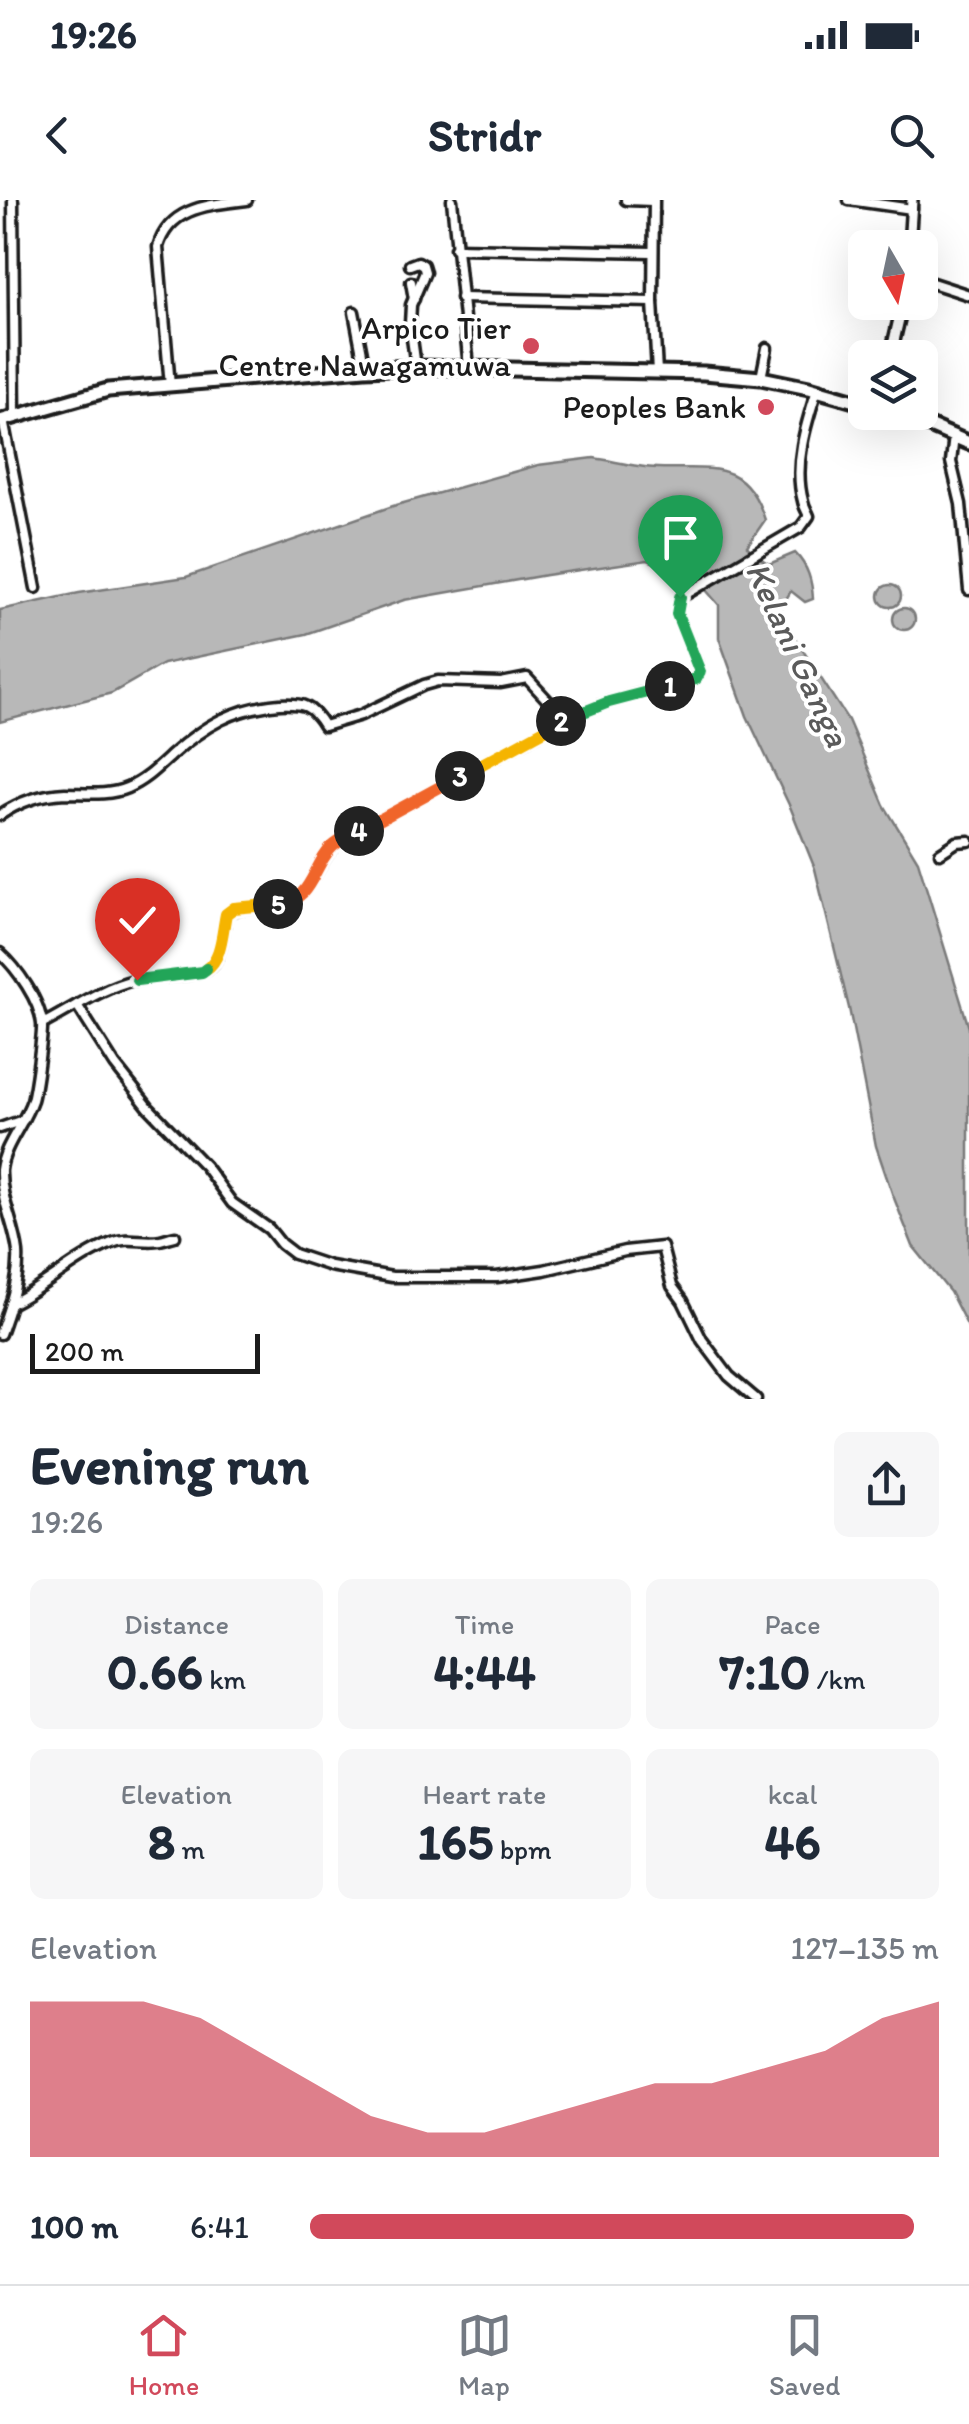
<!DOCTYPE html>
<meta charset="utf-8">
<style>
body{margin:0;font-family:Itim,sans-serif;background:#f6f6f7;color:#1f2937;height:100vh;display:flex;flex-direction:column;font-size:38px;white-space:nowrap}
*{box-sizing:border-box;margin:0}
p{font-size:32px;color:#747a83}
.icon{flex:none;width:55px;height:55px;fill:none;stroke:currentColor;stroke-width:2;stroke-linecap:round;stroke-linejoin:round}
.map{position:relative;height:1199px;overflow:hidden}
.drawer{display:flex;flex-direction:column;background:#fff;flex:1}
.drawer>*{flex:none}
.needle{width:65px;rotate:171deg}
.tools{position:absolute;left:848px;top:30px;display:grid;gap:20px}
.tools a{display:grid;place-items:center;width:90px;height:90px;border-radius:15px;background:#fff;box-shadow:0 10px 40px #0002;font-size:50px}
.scale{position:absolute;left:30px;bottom:25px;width:230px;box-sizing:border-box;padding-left:10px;border:5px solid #1c1c1c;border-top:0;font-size:28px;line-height:35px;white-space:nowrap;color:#1c1c1c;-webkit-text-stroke:8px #fff;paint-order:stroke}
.pin{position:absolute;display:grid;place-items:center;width:85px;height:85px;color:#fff;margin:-102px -42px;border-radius:50% 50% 50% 0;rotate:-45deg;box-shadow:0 0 10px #0007}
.pin .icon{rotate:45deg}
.km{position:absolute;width:50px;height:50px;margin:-25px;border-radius:50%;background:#222;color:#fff;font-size:28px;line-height:50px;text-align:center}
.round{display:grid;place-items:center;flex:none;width:105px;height:105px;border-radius:15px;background:#f6f6f7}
.head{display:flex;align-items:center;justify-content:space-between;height:170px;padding:0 30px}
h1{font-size:55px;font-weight:800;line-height:75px}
.figures{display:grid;grid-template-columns:repeat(3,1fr);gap:15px;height:170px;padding:10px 30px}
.figures div{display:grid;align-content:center;border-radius:15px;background:#f6f6f7;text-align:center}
.figures b{font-size:50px;font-weight:800}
.figures small{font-size:28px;font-weight:400}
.figures p{font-size:28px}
.chart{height:280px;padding:20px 30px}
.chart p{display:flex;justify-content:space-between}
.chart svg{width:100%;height:180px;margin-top:10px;fill:#d1495b;opacity:.7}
ul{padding:0 30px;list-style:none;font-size:32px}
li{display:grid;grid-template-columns:160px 120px 1fr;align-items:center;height:75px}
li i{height:25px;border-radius:12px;background:#d1495b}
.status{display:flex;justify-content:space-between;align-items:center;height:70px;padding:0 50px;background:#fff;direction:ltr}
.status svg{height:28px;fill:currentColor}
header{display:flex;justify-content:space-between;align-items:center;height:130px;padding:0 30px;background:#fff;font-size:45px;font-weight:800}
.tab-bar{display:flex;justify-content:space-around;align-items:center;height:140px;border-top:2px solid #e0e1e3;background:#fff;font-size:28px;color:#747a83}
.tab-bar a{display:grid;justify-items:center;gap:5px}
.tab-bar .selected{color:#d1495b}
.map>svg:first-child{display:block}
.water{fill:#b8b8b8;stroke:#7a7a7a;stroke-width:2.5}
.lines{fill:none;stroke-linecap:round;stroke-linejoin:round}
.minor-casing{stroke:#1c1c1c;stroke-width:15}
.tertiary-casing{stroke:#1c1c1c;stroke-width:16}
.primary-casing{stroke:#1c1c1c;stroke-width:19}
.minor{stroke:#fff;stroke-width:8}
.tertiary{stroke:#fff;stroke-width:9}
.primary{stroke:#fff;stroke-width:11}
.split-1-casing{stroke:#fff;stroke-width:20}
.split-2-casing{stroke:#fff;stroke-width:20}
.split-3-casing{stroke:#fff;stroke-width:20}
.split-4-casing{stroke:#fff;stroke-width:20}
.split-5-casing{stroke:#fff;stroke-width:20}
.split-6-casing{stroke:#fff;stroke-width:20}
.split-7-casing{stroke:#fff;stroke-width:20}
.split-1{stroke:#22a559;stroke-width:12}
.split-2{stroke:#22a559;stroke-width:12}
.split-3{stroke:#f5b400;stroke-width:12}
.split-4{stroke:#f0652b;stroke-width:12}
.split-5{stroke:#f0652b;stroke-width:12}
.split-6{stroke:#f5b400;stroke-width:12}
.split-7{stroke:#22a559;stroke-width:12}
.poi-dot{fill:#d1495b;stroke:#fff;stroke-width:4}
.labels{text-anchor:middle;stroke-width:8;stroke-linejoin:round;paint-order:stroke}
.poi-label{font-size:32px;fill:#1c1c1c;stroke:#fff;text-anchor:end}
.water-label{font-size:35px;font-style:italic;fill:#5a5a5a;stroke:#fff}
</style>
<div class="status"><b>19:26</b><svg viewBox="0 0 49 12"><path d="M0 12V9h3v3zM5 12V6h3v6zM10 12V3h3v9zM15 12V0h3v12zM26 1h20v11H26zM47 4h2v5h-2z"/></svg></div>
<header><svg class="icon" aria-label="back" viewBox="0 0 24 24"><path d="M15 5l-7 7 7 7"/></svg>Stridr<svg class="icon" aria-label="search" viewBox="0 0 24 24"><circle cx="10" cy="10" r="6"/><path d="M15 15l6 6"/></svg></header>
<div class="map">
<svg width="969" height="1199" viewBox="0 0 969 1199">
<rect width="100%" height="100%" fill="#fff"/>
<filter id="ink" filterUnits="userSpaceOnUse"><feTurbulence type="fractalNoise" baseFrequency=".01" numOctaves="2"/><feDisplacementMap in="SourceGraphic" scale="20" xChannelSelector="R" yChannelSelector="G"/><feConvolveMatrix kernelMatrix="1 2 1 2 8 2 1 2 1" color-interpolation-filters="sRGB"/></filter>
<g filter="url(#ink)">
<g class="water">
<path d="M594 258C614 261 636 267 657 268 710 270 745 257 765 320L747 346 754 354 769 364 795 353C808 366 812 381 813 399L805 402 791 391 778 412 848 520 884 605 918 661 969 828V1129L950 1092 913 1046 892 993 876 946 849 808 815 669 791 609 747 516 719 438V405L699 382 648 360 546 375 404 400 306 434 163 464 112 493 0 522V410L79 393 186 377 393 306 538 265Z"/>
<circle cx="890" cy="396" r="11"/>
<circle cx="904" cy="419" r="11"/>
</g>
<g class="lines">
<defs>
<g id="minor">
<path d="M13 0 15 215"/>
<path d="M452 0 469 167"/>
<path d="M626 0 653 1"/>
<path d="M654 0 653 102 657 172"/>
<path d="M849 0 912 9"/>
<path d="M455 48 652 52"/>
<path d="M410 65 418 62 423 65 425 72 411 105 410 124 416 167"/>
<path d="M920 79 969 95"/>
<path d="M411 82 414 99"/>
<path d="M461 98 653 102"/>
<path d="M354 112 365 169"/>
<path d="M761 178 767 148"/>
<path d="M170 186 158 47C170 6 210 5 247 0"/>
<path d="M3 220 36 388"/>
<path d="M954 236 951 262 961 304 969 390"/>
<path d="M0 615C19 602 42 594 65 593 86 593 108 596 127 588 144 581 157 568 170 556 205 525 234 508 280 504 304 503 311 505 324 526L361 515 424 485 438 481 501 483 527 478 565 519"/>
<path d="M940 653 957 642 969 641"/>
<path d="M0 753C17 768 40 801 42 824 43 833 35 890 32 900 24 924 4 945 1 970 0 998 15 1025 18 1052 20 1080 9 1108 0 1134"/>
<path d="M77 805 115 865 149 908 205 966 232 1003 269 1029 281 1044 294 1054 330 1066 392 1077H497L544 1070 625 1051 662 1047 672 1086 683 1101 702 1140 729 1176 756 1199"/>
<path d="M43 824C72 809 101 788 134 780 153 776 197 779 211 766 222 756 223 730 226 714 246 701 275 712 294 699 315 685 319 659 337 643L565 519 609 502 696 479 700 472 677 414 681 397 801 327 809 316C807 311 804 307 803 301 793 265 806 224 817 190"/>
<path d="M0 928 23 920"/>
<path d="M10 1104C45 1087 75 1058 112 1043 128 1036 144 1043 160 1040 165 1039 170 1037 175 1036"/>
</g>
<g id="tertiary">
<path d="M909 48 912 0"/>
<path d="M890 158 903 102"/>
</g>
<g id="primary">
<path d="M890 212 925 224 969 243"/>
<path d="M0 221 108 190 365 169 416 167 704 173 761 178 809 188 865 204"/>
</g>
</defs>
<use href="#minor" class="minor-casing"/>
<use href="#tertiary" class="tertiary-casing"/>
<use href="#primary" class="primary-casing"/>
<use href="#minor" class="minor"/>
<use href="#tertiary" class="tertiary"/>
<use href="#primary" class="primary"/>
</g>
</g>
<g class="lines" filter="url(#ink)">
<defs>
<path id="split-1" d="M670 486 696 479 700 472 677 414 680 397"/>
<path id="split-2" d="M561 521 609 502 670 486"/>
<path id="split-3" d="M460 576 561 521"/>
<path id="split-4" d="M359 631 460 576"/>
<path id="split-5" d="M278 704C313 700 311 669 331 648 339 640 350 636 359 631"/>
<path id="split-6" d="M206 769C222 759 222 732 226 714L234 708 278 704"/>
<path id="split-7" d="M137 780 202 772 206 769"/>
</defs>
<use href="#split-1" class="split-1-casing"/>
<use href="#split-2" class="split-2-casing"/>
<use href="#split-3" class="split-3-casing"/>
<use href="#split-4" class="split-4-casing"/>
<use href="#split-5" class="split-5-casing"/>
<use href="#split-6" class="split-6-casing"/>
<use href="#split-7" class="split-7-casing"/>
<use href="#split-1" class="split-1"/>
<use href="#split-2" class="split-2"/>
<use href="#split-3" class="split-3"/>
<use href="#split-4" class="split-4"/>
<use href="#split-5" class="split-5"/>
<use href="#split-6" class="split-6"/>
<use href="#split-7" class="split-7"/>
</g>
<g class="poi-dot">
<circle cx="531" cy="146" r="10"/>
<circle cx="766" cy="207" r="10"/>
</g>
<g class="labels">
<g class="poi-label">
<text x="511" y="139">Arpico Tier<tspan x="511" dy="37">Centre Nawagamuwa</tspan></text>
<text x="746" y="218">Peoples Bank</text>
</g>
<g class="water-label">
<text transform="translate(798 454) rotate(65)" y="12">Kelani Ganga</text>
</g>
</g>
</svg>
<div class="tools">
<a><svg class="needle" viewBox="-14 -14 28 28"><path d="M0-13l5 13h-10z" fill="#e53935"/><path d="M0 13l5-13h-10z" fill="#747a83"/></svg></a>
<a><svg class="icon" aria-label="layers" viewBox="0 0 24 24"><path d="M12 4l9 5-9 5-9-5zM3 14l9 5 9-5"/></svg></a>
</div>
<div class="scale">200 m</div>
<div class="pin" style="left:680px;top:397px;background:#1e9e55"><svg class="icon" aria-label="arrive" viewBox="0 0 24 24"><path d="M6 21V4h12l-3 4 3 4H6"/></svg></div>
<div class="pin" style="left:137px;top:780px;background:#d93025"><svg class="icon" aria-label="check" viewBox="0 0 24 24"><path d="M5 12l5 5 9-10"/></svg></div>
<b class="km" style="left:670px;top:486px">1</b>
<b class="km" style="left:561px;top:521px">2</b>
<b class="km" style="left:460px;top:576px">3</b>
<b class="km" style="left:359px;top:631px">4</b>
<b class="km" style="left:278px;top:704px">5</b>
</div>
<section class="drawer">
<div class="head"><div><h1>Evening run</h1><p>19:26</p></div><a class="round"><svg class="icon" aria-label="share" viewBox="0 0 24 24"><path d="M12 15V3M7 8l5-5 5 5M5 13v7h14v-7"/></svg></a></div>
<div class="figures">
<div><p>Distance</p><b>0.66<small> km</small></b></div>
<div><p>Time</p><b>4:44</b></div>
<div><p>Pace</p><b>7:10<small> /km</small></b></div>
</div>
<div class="figures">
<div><p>Elevation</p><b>8<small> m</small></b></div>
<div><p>Heart rate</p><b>165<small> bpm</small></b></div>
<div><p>kcal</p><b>46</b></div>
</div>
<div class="chart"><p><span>Elevation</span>127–135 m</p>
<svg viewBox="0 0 160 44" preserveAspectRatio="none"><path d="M0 44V6L10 6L20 6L30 10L40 18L50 26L60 34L70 38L80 38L90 34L100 30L110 26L120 26L130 22L140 18L150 10L160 6V44z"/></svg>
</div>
<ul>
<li><b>100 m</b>6:41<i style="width:96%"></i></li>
</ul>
</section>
<nav class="tab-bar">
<a class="selected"><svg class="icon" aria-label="home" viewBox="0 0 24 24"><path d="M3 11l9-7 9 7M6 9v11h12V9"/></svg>Home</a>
<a><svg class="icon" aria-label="map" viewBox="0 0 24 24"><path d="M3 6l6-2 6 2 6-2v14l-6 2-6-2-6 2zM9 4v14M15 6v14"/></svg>Map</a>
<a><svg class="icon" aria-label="saved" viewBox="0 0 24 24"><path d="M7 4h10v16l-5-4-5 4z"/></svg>Saved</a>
</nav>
